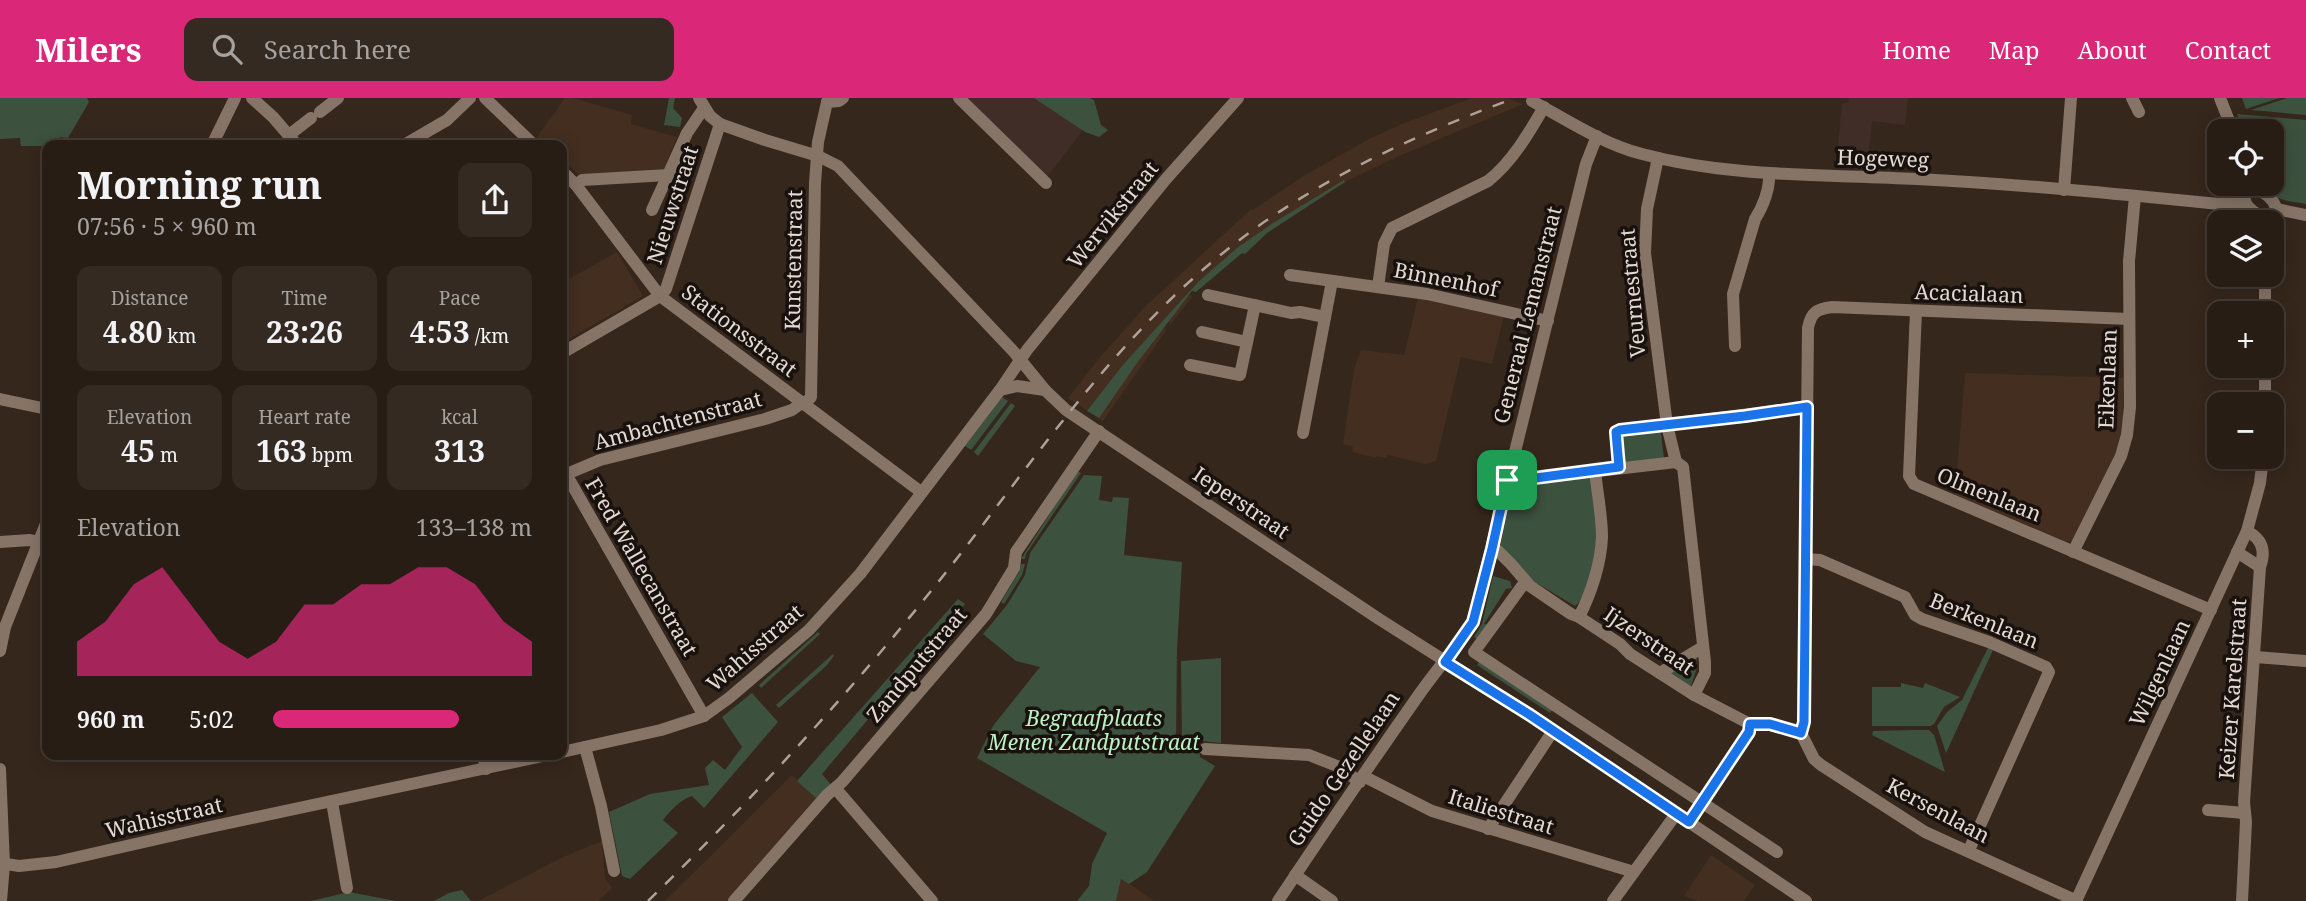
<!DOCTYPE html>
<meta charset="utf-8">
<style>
body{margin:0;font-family:"Noto Serif",serif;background:#342a22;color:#f1f3f6;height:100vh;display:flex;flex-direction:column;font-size:26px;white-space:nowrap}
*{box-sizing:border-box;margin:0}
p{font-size:23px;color:#a5a2a0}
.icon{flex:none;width:38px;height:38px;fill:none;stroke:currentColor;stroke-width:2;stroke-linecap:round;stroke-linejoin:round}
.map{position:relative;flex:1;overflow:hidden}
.sheet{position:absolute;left:42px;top:42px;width:525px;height:620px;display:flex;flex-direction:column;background:#281d15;border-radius:14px;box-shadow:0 4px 18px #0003,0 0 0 2px #443b34}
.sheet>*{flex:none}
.tools{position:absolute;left:2207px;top:21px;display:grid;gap:14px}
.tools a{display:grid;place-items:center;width:77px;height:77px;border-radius:14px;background:#281d15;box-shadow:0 4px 18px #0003,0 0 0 2px #443b34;font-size:35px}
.pin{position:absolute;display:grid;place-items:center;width:60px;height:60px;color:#fff;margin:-30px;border-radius:14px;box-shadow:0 4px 10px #0006}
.round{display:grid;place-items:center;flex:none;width:74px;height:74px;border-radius:14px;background:#342a22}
.headline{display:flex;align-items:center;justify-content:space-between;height:119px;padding:0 35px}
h1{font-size:38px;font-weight:700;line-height:52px}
.metrics{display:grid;grid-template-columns:repeat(3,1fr);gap:10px;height:119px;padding:7px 35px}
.metrics div{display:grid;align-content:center;border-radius:14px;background:#342a22;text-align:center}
.metrics b{font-size:30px;font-weight:700}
.metrics small{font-size:19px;font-weight:400}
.metrics p{font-size:19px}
.chart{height:196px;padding:14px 35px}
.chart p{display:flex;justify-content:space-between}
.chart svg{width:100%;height:126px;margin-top:7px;fill:#db2777;opacity:.7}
ul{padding:0 35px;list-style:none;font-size:23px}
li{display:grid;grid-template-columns:112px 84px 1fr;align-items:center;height:52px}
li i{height:18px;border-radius:9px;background:#db2777}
header{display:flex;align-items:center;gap:42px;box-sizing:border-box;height:98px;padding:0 35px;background:#db2777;color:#fff}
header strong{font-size:33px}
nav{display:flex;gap:38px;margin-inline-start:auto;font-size:24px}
.search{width:490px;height:63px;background:#342a22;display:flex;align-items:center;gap:18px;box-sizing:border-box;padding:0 24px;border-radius:14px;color:#a5a2a0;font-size:26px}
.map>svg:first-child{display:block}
.built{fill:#432e1f}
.industrial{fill:#402d27}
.green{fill:#3d513f}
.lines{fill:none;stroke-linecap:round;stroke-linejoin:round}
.minor{stroke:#867467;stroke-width:12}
.rail{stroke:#aea199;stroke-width:2.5;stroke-dasharray:12 12;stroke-linecap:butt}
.route-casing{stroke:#fff;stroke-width:14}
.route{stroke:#1a73e8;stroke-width:9}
.labels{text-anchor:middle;stroke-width:7;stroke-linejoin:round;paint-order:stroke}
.street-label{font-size:21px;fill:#e5dad3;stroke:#18110d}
.park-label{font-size:21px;font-style:italic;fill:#bcf1c3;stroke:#18110d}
</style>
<header>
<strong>Milers</strong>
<div class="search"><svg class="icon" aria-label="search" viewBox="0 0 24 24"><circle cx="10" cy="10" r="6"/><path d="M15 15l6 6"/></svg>Search here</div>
<nav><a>Home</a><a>Map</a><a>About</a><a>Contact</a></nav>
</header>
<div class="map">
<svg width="2306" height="803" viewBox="0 0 2306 803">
<rect width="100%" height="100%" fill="#36271c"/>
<g class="built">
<path d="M565 0H573L632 17 631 26 677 39 664 71 579 77 562 61V47H546L537 39Z"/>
<path d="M1472 0H1507L1523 6 1399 58 1345 84 1267 135 1245 156 1242 155 1209 183 1202 181 1187 196 1193 198 1170 227 1169 222 1165 221 1159 229 1167 231 1103 323 1068 300 1100 259 1146 208 1251 111 1253 112 1305 77 1369 41 1402 26Z"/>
<path d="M617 154 643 198 562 245V185Z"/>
<path d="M1418 200 1504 217 1492 266 1461 259 1436 363 1425 366 1388 357 1386 360 1377 358 1376 360 1352 354 1353 349 1343 346 1354 271 1361 252 1404 257Z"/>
<path d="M1965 275 2124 280 2123 333 2115 356 2071 444 2065 443 1955 398Z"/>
<path d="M792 677 818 702 730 803H665Z"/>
<path d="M602 743 605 780 612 790 598 803H478L563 759Z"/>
<path d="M1711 757 1755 787 1744 803H1698L1684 798Z"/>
<path d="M1121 780 1154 803H1116Z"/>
</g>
<g class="industrial">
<path d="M967 0H1034L1083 32 1047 79Z"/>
<path d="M1849 0H1908L1905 27 1872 23 1867 71H1841L1840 56H1837L1842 6 1848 4Z"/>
</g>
<g class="green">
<path d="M0 0H87L89 4 68 40 60 39V47H47V51L44 48H21L20 40 0 41Z"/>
<path d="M669 0H675L673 10 682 20 680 29 664 27Z"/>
<path d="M1034 0H1090L1094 2 1101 27 1108 32 1099 39 1085 34Z"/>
<path d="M2242 0H2279L2246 11Z"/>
<path d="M2287 0H2306V17L2251 12Z"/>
<path d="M2237 16 2306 22V106C2288 103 2273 103 2264 86H2272V33H2244Z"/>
<path d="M1344 82 1345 84 1267 135 1245 156 1242 155 1196 194 1192 193 1137 265 1099 320 1087 313 1122 268 1198 184 1237 150 1273 125Z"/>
<path d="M1002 299 1008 303 971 352 965 348Z"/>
<path d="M1011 305 1015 308 978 358 974 354Z"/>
<path d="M1660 329 1664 360 1623 365 1619 334Z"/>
<path d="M1077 373 1081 375 1026 456 1025 461H1021Z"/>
<path d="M1084 377 1102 378 1099 402 1112 404 1113 399 1129 400 1124 457 1182 464 1177 551 1176 644 1199 648 1200 659 1215 668 1147 774 1129 786 1121 781 1116 803H1077L1089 788 1092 766 1107 735 977 660 993 628 1040 569 1016 563 983 536 1007 507 1025 477 1030 455Z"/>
<path d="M1589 379 1592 380C1594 401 1597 421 1597 441 1598 456 1587 500 1575 508L1530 481 1500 449 1513 388Z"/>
<path d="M1021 466H1025L1022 477 1004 506 1001 504 1019 474Z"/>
<path d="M1493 478 1510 483 1512 490 1506 491 1484 526 1491 527 1479 543 1474 539 1482 526Z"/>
<path d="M958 501 965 506 822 676 832 688 818 702 797 683Z"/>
<path d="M818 534 820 536 761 590 759 587Z"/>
<path d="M1988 550 1993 552 1946 655 1937 628 1947 614 1962 602Z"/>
<path d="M1697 555 1696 573 1691 588 1667 573Z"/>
<path d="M833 556 834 558 826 568 779 610 776 607Z"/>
<path d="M1221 560V645L1182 641 1181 563Z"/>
<path d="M1480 562 1554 610 1550 615 1477 567Z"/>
<path d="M1901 585 1923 590 1925 585 1960 599 1944 609 1934 626 1931 628H1872V589H1901Z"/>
<path d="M752 595 778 624 704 710 692 698C681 701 670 713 663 722L678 735 630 781 622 778 609 714 650 696 709 687 705 670 713 662 725 672 742 649 722 619Z"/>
<path d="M1914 632H1929L1934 637 1945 674 1872 637 1873 633Z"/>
<path d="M462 792 471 803H434L449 795Z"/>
<path d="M349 794 396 803H311Z"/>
</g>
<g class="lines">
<g class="minor">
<path d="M252 0 273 19 297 47"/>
<path d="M485 0 534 47"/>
<path d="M699 0 710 18 720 26 765 42 818 58 838 68 1014 254 1045 292 1066 312 1379 521 1530 617 1806 803"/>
<path d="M959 0 1046 85"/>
<path d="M2132 0 2139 14"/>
<path d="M2220 0 2233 33"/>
<path d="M1532 3C1567 22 1603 46 1642 56 1732 80 1824 76 1917 81 2018 86 2119 96 2219 106L2245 104"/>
<path d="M827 4 839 3 843 0"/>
<path d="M320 14 338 0"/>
<path d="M289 37 311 20"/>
<path d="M212 47 235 0"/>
<path d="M404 47 447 22 470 0"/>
<path d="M1658 60 1647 111 1645 155 1667 327 1676 364"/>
<path d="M562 73 576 87 660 198 921 394"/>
<path d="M576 87 582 82 668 77 687 35 704 10"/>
<path d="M2252 91C2232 101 2257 120 2271 120L2276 111"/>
<path d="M2252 91C2262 92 2274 100 2276 111"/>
<path d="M2064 92 2071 0"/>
<path d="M2276 111 2306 117"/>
<path d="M652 112 668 77"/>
<path d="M1290 177 1427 196 1548 223"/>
<path d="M1378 189 1384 146 1392 130 1488 83C1512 64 1529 35 1544 9"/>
<path d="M1208 197 1291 215 1300 214 1325 219"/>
<path d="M1916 213 1909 378 1914 386 2211 512"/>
<path d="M2265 215V177"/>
<path d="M1202 234 1247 244"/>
<path d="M1735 248 1733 196 1755 121C1763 109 1770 90 1769 76"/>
<path d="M562 255 660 198 666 191 720 26"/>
<path d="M1190 267 1240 277 1255 207"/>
<path d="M1000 292 1017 288 1045 292"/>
<path d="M0 301 47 311"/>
<path d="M805 306 811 299 815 85 818 44 827 4"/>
<path d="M2265 306V268"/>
<path d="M1303 335 1332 183"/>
<path d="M1676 364 1683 369 1705 564V575L1694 597"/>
<path d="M562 369 704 618"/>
<path d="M1619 369 1616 334 1620 332 1807 309"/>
<path d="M562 378 600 362 765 321 792 312 803 304"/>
<path d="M1507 382 1512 383 1676 364"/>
<path d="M0 444 30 442 39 444"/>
<path d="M1492 451 1498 453 1511 466 1530 488 1571 516 1579 519 1620 546 1630 556 1694 597 1750 626H1770L1801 635"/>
<path d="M2073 454 2121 358 2127 337 2130 309 2129 163 2135 98"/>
<path d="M2237 454 2260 469"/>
<path d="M1805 461 1820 462 1905 499 1915 517 1922 521 1989 544 2046 569 2049 574 1969 752"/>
<path d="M1525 484 1474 554 1777 754"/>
<path d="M1579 519C1591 496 1601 465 1602 439 1602 417 1597 394 1595 372"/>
<path d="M0 553 5 529 47 423"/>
<path d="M2255 559 2306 563"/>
<path d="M1660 575 1703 549"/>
<path d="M1801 635 1804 624 1808 230C1811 214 1817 211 1832 209L2129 221"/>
<path d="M1801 635 1814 661 1821 667 1925 734 2077 803"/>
<path d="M585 649 601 708 614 773"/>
<path d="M1205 651 1309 657 1337 668 1360 684"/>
<path d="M562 654 661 632 704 618 729 600 809 532 860 476 1000 292 1027 252 1166 81 1238 0"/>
<path d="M483 656 486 671"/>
<path d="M0 671 4 767 1 803"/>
<path d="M1363 678 1432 713 1634 774"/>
<path d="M836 691 932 803"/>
<path d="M332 704 347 790"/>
<path d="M2208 712 2245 715"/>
<path d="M1689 724 1749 634 1750 626"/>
<path d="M1488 731 1553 633"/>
<path d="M0 765 19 768 56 764 210 729 552 656"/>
<path d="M1295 777 1332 803"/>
<path d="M734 803 827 697 842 684 986 516 1014 470 1016 454 1099 333"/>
<path d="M1278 803C1324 734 1371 665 1418 598 1436 572 1456 550 1473 524L1586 66 1597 38"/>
<path d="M1613 803 1676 716"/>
<path d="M2076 803 2247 433 2260 385 2263 359"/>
<path d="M2242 803 2246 724 2244 704 2260 469C2266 453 2262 441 2247 433"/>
</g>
<path class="rail" d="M648 803C754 700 855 589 947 473 1034 363 1113 243 1223 155 1309 85 1412 38 1515 0"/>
</g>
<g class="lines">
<defs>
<path id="route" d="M1807 309 1804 624 1801 635 1770 626H1750L1749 634 1689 724 1530 617 1445 564 1473 524 1492 451 1507 382 1512 383 1619 369 1616 334 1620 332 1745 318Z"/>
</defs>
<use href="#route" class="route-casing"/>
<use href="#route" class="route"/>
</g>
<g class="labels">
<g class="street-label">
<text transform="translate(1883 61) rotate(2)" y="7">Hogeweg</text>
<text transform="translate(673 107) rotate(-72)" y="7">Nieuwstraat</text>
<text transform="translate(1113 117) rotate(-51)" y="7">Wervikstraat</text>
<text transform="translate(794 162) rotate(-89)" y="7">Kunstenstraat</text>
<text transform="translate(1446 182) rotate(11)" y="7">Binnenhof</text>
<text transform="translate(1633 195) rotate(-95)" y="7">Veurnestraat</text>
<text transform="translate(1969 196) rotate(2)" y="7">Acacialaan</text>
<text transform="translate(1528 217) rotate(-76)" y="7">Generaal Lemanstraat</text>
<text transform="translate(739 233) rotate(37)" y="7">Stationsstraat</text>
<text transform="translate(2108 281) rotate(-88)" y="7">Eikenlaan</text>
<text transform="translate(678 323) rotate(-15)" y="7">Ambachtenstraat</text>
<text transform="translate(1989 397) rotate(22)" y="7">Olmenlaan</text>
<text transform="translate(1241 405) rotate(34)" y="7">Ieperstraat</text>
<text transform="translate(641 469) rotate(60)" y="7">Fred Wallecanstraat</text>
<text transform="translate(1984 523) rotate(22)" y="7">Berkenlaan</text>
<text transform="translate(1649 543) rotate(34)" y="7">Ijzerstraat</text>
<text transform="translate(755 550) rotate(-41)" y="7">Wahisstraat</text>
<text transform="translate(917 567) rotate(-50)" y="7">Zandputstraat</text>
<text transform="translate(2160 575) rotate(-65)" y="7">Wilgenlaan</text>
<text transform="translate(2233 591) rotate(-86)" y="7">Keizer Karelstraat</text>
<text transform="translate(1344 671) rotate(-56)" y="7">Guido Gezellelaan</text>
<text transform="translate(1938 713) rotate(28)" y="7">Kersenlaan</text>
<text transform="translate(1501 714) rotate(17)" y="7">Italiestraat</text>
<text transform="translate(164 720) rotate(-13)" y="7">Wahisstraat</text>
</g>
<g class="park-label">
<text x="1094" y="628">Begraafplaats<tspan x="1094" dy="24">Menen Zandputstraat</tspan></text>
</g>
</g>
</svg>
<div class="tools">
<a><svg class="icon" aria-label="locate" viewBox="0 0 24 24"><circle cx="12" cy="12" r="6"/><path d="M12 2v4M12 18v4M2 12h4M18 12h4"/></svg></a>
<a><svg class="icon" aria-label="layers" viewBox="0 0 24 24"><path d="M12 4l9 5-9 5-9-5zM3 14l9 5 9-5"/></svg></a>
<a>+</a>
<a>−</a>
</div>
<div class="pin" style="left:1507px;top:382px;background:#1e9e55"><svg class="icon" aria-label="arrive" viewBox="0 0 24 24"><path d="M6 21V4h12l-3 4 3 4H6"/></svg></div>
<section class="sheet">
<div class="headline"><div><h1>Morning run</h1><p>07:56 · 5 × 960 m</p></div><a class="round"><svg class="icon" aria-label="share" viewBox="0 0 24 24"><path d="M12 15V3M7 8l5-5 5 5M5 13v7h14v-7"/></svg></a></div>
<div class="metrics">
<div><p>Distance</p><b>4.80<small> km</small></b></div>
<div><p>Time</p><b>23:26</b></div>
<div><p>Pace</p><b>4:53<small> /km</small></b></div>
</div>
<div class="metrics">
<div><p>Elevation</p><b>45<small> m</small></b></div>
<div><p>Heart rate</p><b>163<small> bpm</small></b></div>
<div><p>kcal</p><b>313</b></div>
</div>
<div class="chart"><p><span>Elevation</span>133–138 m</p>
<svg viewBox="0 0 160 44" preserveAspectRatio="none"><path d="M0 44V32L10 25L20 12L30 6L40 19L50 32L60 38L70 32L80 19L90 19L100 12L110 12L120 6L130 6L140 12L150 25L160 32V44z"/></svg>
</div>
<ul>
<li><b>960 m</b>5:02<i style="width:72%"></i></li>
</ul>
</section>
</div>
